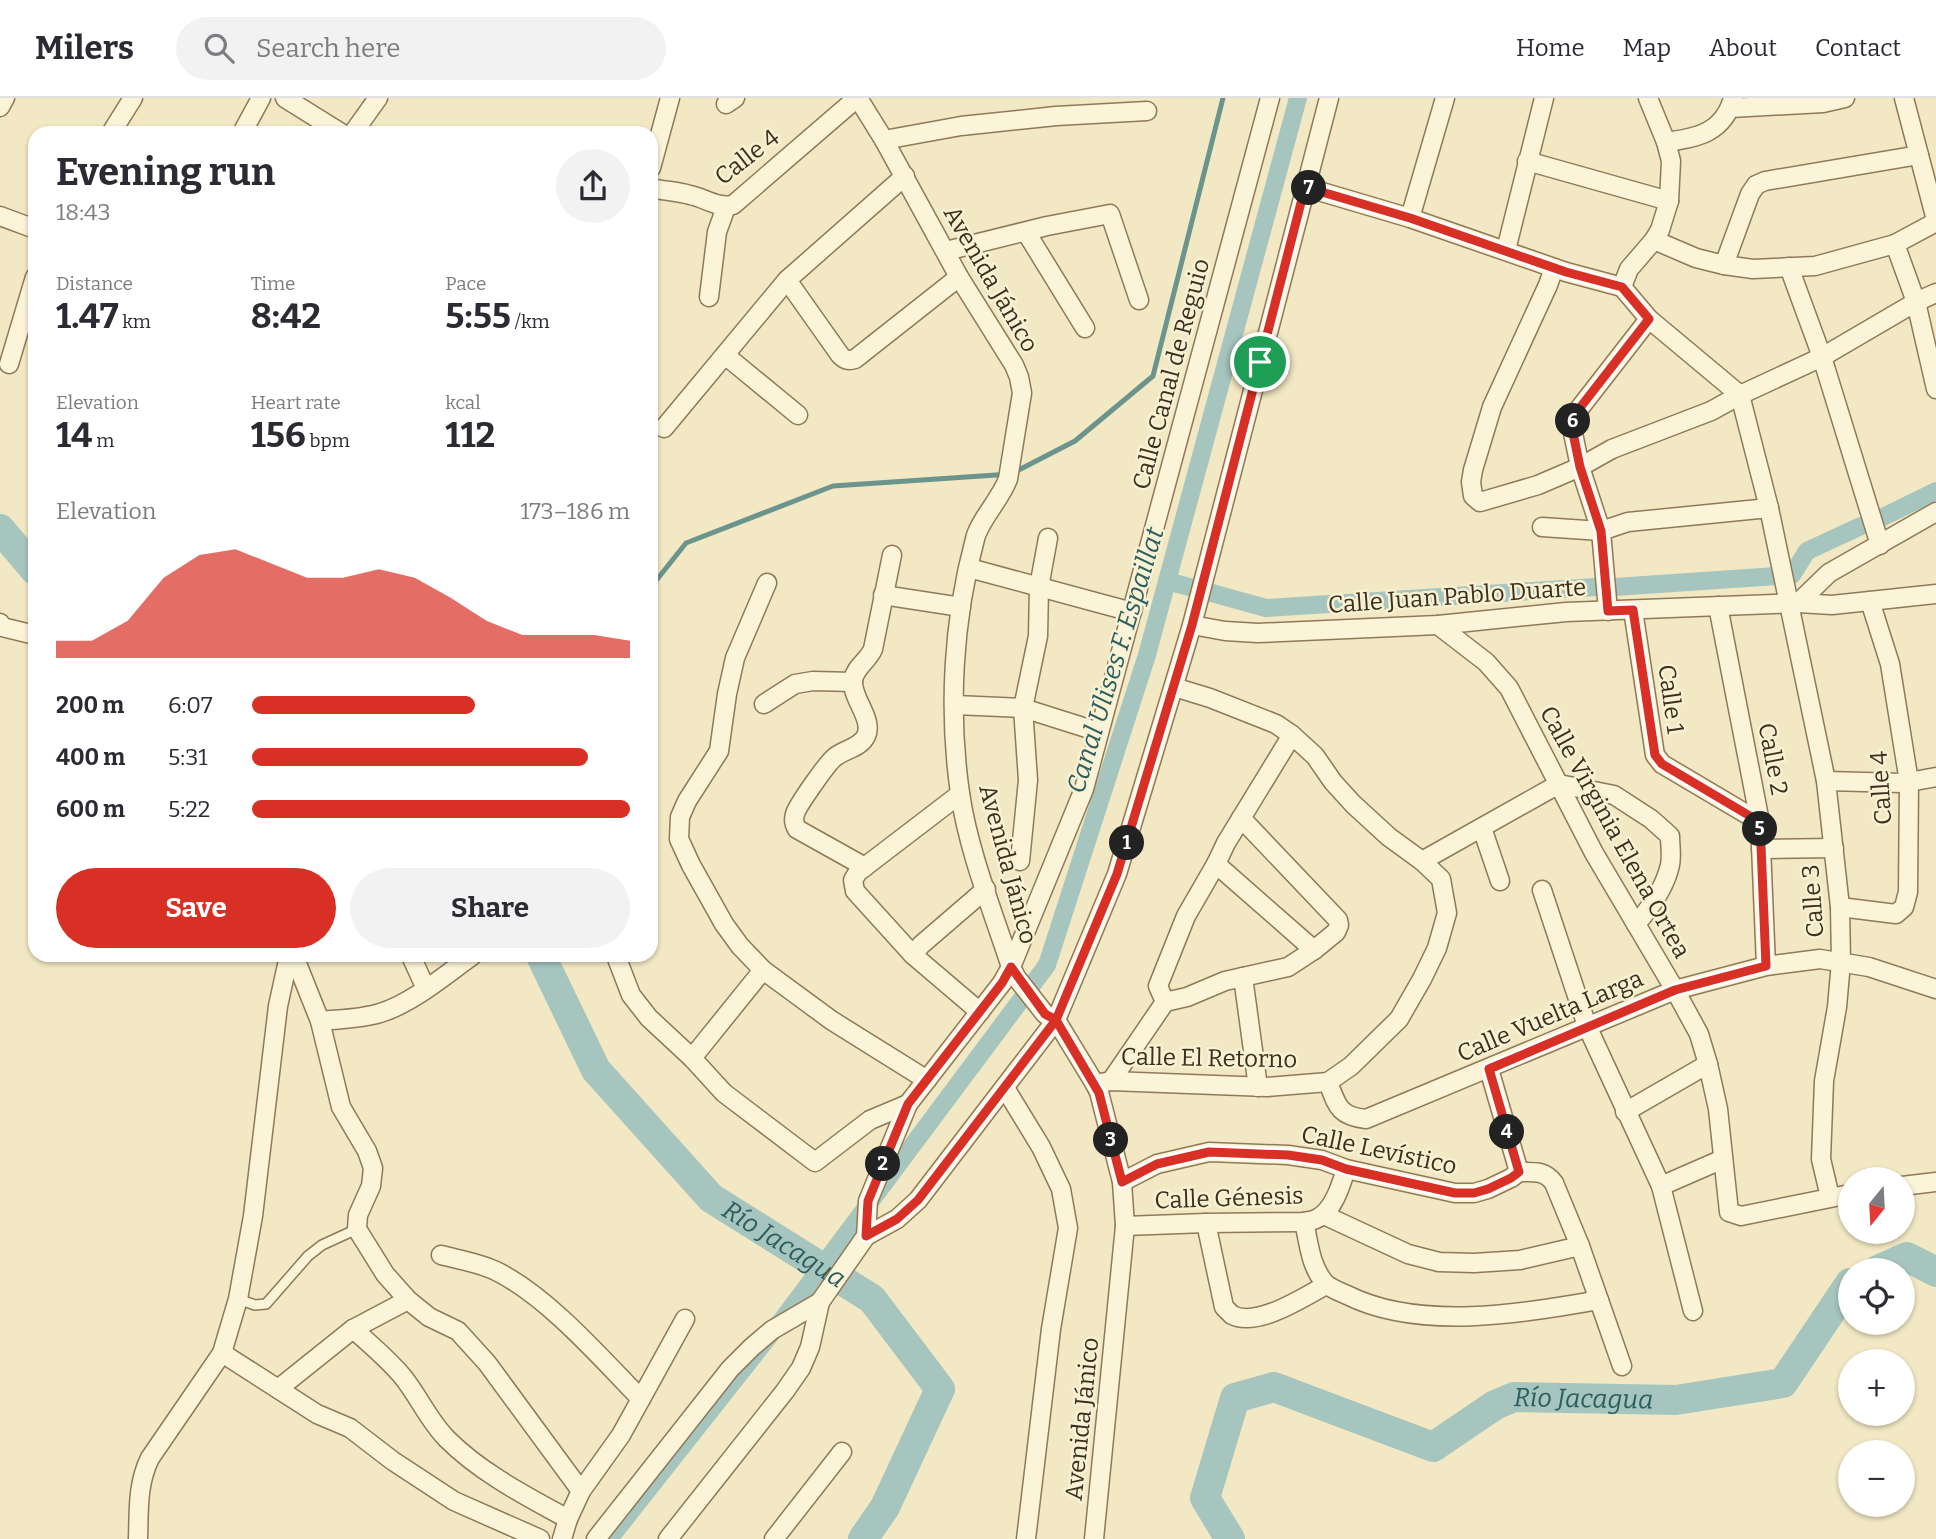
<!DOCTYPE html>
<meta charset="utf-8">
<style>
body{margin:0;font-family:Bitter,serif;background:#f2f2f3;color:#2b2b33;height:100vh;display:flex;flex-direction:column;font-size:26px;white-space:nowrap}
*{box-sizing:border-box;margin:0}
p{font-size:23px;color:#7c7c81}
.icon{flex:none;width:38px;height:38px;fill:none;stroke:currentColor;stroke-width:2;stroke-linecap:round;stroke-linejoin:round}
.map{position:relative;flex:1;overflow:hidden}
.drawer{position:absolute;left:28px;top:28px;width:630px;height:836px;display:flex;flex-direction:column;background:#fff;border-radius:21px;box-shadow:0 2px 5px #0004}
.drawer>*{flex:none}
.needle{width:46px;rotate:198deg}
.fabs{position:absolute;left:1838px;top:1069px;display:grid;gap:14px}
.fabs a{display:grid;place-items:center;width:77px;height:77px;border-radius:50%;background:#fff;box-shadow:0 2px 5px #0004;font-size:35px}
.pin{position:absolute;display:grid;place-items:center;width:60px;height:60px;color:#fff;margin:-30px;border:4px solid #fff;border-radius:50%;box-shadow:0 2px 7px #0007}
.km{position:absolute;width:35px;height:35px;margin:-18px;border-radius:50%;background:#222;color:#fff;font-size:19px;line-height:35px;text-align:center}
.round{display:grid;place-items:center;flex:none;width:74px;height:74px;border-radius:37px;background:#f2f2f3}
.head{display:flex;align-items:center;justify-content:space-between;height:119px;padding:0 28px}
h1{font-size:38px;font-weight:700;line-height:52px}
.stats{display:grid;grid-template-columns:repeat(3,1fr);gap:10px;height:119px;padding:7px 28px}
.stats div{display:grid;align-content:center}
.stats b{font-size:35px;font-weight:700}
.stats small{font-size:19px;font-weight:400}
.stats p{font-size:19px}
.chart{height:196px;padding:14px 28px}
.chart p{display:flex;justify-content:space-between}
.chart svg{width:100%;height:126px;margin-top:7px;fill:#d93025;opacity:.7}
.action{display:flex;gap:14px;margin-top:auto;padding:14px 28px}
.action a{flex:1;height:80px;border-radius:42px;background:#d93025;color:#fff;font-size:28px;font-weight:700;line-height:80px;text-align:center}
.action a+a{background:#f2f2f3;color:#2b2b33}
ul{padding:0 28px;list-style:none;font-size:23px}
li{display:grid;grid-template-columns:112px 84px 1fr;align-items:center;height:52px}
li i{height:18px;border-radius:9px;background:#d93025}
header{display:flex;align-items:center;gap:42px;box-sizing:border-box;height:98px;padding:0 35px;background:#fff;border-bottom:2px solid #e1e1e2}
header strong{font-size:33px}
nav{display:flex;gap:38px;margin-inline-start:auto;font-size:24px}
.search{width:490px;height:63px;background:#f2f2f3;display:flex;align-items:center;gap:18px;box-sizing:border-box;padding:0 24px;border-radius:38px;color:#7c7c81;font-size:26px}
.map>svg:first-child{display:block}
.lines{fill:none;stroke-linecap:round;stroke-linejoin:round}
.stream{stroke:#6b948d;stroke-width:5}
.canal{stroke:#a6c5be;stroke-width:18}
.river{stroke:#a6c5be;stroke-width:30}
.service-casing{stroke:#8f7958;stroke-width:12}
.minor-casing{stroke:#8f7958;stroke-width:21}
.service{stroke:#fcf4d8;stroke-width:9}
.minor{stroke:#fcf4d8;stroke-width:18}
.route-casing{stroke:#fff;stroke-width:14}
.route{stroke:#d93025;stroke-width:9}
.labels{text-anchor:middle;stroke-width:5;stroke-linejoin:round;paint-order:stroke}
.street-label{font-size:24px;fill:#3d2f1d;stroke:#f9f1d4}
.water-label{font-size:26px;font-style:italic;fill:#2b5e5e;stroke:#f9f1d4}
</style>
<header>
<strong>Milers</strong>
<div class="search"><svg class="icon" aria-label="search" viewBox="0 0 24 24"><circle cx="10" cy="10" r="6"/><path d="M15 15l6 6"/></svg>Search here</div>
<nav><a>Home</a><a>Map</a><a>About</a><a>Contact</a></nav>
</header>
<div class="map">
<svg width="1936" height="1441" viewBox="0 0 1936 1441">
<rect width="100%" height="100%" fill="#f2e8c3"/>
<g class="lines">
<path class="stream" d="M651 489 686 445 833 388 1011 376 1075 343 1153 278 1223 0"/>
<g class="canal">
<path d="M1879 421 1936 393"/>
<path d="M1792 477 1807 453 1861 428"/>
<path d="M1167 483 1193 490"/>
<path d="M1615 489 1776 478"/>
<path d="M1208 494 1266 510 1596 489"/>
<path d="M609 1441 785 1218 1047 867 1147 557 1298 0"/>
</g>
<g class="river">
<path d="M0 431 35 472"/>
<path id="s1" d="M541 858 596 972 711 1100 872 1201 940 1291 885 1409 863 1441"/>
<path d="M1878 1172 1907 1159 1936 1174"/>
<path id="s2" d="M1230 1441 1205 1400 1235 1300 1274 1289 1433 1349 1495 1307 1514 1299 1676 1302 1783 1285 1850 1185"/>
</g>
<defs>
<path id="service" d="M238 1201 255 1207 266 1206 308 1158 322 1147 357 1131"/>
<g id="minor">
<path d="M285 0 341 35"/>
<path d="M858 0 884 42 959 179 1014 267 1019 279 1022 295 1008 381C1000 402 979 423 975 441 953 522 948 612 960 695 968 752 993 814 1011 869L1016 879 1045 916 1056 922 1095 986 1099 994 1122 1084 1125 1128 1094 1441"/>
<path d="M1648 0 1666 44 1671 63 1669 103 1660 132 1654 142 1629 171 1622 189 1649 221 1740 297 1769 410 1826 683 1840 809 1841 864 1837 909 1824 983 1821 1061 1830 1099"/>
<path d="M1904 0 1936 122"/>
<path d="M726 6 735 0"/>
<path d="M0 9 5 0"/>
<path d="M1731 10 1823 5 1845 0"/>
<path d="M111 35 133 0"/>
<path d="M242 35 261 0"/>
<path d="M353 35 378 0"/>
<path d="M884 42 961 28 1056 18 1147 13"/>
<path d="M1666 44C1698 40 1724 34 1733 0"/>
<path d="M1527 63 1669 103"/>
<path d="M651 70 670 0"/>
<path d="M1305 89 1410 120 1566 174 1622 189"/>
<path d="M651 90C664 93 677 93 690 97 705 100 717 110 733 107L857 0"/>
<path d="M0 118 35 131"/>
<path d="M1410 120 1445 0"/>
<path d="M1026 134 1085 230"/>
<path d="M1654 142 1696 160 1724 167 1753 171 1815 168 1895 146 1936 124"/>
<path d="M1895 146 1916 204 1936 291"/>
<path d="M1506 152 1544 0"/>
<path d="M946 153 1047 128 1110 116 1139 202"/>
<path d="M1724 167 1750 96 1756 87 1765 83 1919 57"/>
<path d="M1789 169 1822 259 1880 447"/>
<path d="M1554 170 1548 187 1492 309 1473 372 1471 384 1473 398 1480 404 1538 387 1580 369 1612 351 1711 313 1740 297 1822 259 1916 204 1936 195"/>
<path d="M787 182 840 257C845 262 848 263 855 261L959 179"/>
<path d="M709 199 717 134 726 109"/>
<path d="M725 257 798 317"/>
<path d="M9 266 35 179"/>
<path d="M664 330 787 182 905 78"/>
<path d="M1542 429 1601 433 1628 424 1769 410"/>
<path d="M969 470 1132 514"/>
<path d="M767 485 735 560 727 596 719 653 687 703 680 719 679 741 691 767 724 826 740 848 763 872 831 922 927 982"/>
<path d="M883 497 961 509"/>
<path d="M1798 505 1829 475 1936 414"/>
<path d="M1718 508 1760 724 1766 868"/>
<path d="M1633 512 1655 657 1662 666 1760 724"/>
<path d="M1608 513 1601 433 1580 369 1573 335 1572 320 1649 221"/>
<path d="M0 525 2 529 35 537"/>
<path d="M1192 527 1225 533 1258 535 1438 527 1566 514 1798 505 1832 507 1936 496"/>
<path d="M1438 527 1486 564 1509 590 1594 755 1675 892 1699 936 1708 966 1718 1011 1729 1114 1741 1118 1850 1096"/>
<path d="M764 606 795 586 813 583 853 584"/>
<path d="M955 607 1023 610 1099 634"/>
<path d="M1826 683 1903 685 1936 679"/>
<path d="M960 696 858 774 853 782 855 793 913 857 921 847 986 791"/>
<path d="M1482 730 1500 783"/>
<path d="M1761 751 1834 750"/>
<path d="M1020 763 1028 682 1023 610 1038 538 1039 489 1048 440"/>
<path d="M1422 763 1559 686 1614 697 1651 721 1670 738C1670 747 1672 758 1670 767 1665 790 1651 809 1636 826"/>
<path d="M1216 766 1314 852"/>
<path d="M865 769 797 731C794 726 793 722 795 716 797 708 828 664 835 659 845 651 860 650 866 638 874 621 851 600 853 582 855 569 868 563 873 551L892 457"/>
<path d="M1542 792 1587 928 1661 1088 1693 1213"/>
<path d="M1840 809 1896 816 1904 809 1908 794 1909 684 1890 566 1870 503"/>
<path d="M913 857 980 914"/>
<path d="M294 858 320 923 341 1009 367 1053 373 1070 371 1088 358 1117 357 1131 385 1176 408 1202 429 1219 458 1233 487 1265 581 1393"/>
<path d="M411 858 426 891"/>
<path d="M616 858 631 897 649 920 692 960 724 995 815 1064 870 1022 908 1006"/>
<path d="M1243 879 1258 989"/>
<path d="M1165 904 1158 888 1186 818 1216 766 1226 745 1292 637"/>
<path d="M320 923C340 921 361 921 380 915 411 906 445 877 472 858"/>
<path d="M692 960 763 872"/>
<path d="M1489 971 1519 1074"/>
<path d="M1111 983 1165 904 1187 899 1225 883 1288 869 1314 852 1336 834 1339 827 1338 822 1241 720"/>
<path d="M1328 984C1337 1007 1338 1018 1366 1021L1675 892 1766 868 1820 861 1869 869 1936 891"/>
<path d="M1095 986 1111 983 1267 989 1328 984 1351 968 1399 921 1422 881 1437 850 1447 815 1441 781 1422 763 1389 739 1353 706 1333 684 1315 658 1292 637 1276 626 1210 600 1174 589"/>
<path d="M1005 990 1041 1049 1061 1091 1068 1130 1051 1231 1026 1441"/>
<path d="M1625 1014 1708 966"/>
<path d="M1122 1084 1157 1066 1209 1054 1288 1057 1322 1062 1346 1071 1455 1095H1474L1488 1091 1511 1080 1519 1074C1533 1074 1545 1072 1554 1085L1580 1148 1622 1268"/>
<path d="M1661 1088 1723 1061"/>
<path d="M1902 1088 1936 1084"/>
<path d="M1324 1117 1408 1156 1439 1164 1474 1165 1520 1162 1580 1148"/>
<path d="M1304 1124C1309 1145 1310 1167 1324 1184 1329 1190 1340 1194 1347 1197 1419 1233 1522 1216 1599 1202"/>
<path d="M1206 1125 1224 1209C1225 1210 1231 1216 1232 1217 1257 1230 1304 1199 1326 1187"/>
<path d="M1125 1128 1206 1125 1304 1124C1308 1123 1312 1123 1316 1121 1333 1114 1341 1087 1346 1071"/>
<path d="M866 1138 897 1121 918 1102 1056 922 1117 776 1192 527 1329 0"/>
<path d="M441 1157C460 1162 481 1165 498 1174 549 1200 601 1260 641 1301"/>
<path d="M353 1231C370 1246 388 1261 403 1279 419 1299 429 1323 447 1341 481 1375 526 1398 568 1421"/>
<path d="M222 1255 317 1316 350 1330 393 1363 454 1403 540 1441"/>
<path d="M278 1291 353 1231 408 1202"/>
<path d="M138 1441C139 1413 137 1386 150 1360L222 1255 238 1201 253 1118 278 908 289 858"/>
<path d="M562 1441 568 1421 581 1393 621 1337 685 1221"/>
<path d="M596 1441 730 1271 752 1249 772 1232 820 1204"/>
<path d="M668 1441 785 1293 801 1270 810 1249 820 1204 866 1138 868 1103 908 1006 1002 885 1011 869 1084 691 1270 0"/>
<path d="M774 1441 842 1354"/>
</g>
</defs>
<use href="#service" class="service-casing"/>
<use href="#minor" class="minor-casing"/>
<use href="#service" class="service"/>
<use href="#minor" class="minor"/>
</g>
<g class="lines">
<defs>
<path id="route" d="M1260 264 1192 527 1117 776 1056 922 1045 916 1011 869 1002 885 908 1006 868 1103 866 1138 897 1121 918 1102 1056 922 1099 995 1122 1084 1157 1066 1209 1054 1288 1057 1322 1062 1346 1071 1455 1095H1474L1488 1091 1511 1080 1519 1074 1489 971 1675 892 1766 868 1760 724 1662 666 1655 657 1633 512 1608 513 1601 433 1580 369 1573 335 1572 320 1649 221 1622 189 1566 174 1410 120 1305 89 1260 264"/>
</defs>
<use href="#route" class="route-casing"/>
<use href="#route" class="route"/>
</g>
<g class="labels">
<g class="street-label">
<text transform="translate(747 59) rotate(-38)" y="8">Calle 4</text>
<text transform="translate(991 181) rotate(60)" y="8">Avenida Jánico</text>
<text transform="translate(1171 276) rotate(-75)" y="8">Calle Canal de Reguio</text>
<text transform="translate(1457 498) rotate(-4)" y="8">Calle Juan Pablo Duarte</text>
<text transform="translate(1671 601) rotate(82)" y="8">Calle 1</text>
<text transform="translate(1773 661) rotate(79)" y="8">Calle 2</text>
<text transform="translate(1881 690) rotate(-94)" y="8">Calle 4</text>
<text transform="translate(1615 734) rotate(61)" y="8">Calle Virginia Elena Ortea</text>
<text transform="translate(1008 766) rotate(75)" y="8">Avenida Jánico</text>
<text transform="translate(1813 803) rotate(-94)" y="8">Calle 3</text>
<text transform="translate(1550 918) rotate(-23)" y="8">Calle Vuelta Larga</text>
<text transform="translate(1209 960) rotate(1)" y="8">Calle El Retorno</text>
<text transform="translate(1379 1052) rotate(12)" y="8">Calle Levístico</text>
<text transform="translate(1229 1100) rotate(-2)" y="8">Calle Génesis</text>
<text transform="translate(1082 1321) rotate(-84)" y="8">Avenida Jánico</text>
</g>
<g class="water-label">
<text transform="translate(1115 562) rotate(-73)" y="9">Canal Ulises F. Espaillat</text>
<text dy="9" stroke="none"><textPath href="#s1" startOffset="385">Río Jacagua</textPath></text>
<text dy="9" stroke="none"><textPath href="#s2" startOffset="528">Río Jacagua</textPath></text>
</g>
</g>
</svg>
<div class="fabs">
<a><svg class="needle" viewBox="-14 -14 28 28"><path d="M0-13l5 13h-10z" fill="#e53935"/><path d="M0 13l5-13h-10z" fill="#7c7c81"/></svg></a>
<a><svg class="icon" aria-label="locate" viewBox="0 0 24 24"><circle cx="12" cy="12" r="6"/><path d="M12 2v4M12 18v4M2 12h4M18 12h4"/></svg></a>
<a>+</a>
<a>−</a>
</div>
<div class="pin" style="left:1260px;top:264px;background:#1e9e55"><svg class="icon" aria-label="arrive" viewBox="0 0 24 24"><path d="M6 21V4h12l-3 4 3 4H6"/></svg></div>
<b class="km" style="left:1127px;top:745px">1</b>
<b class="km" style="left:883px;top:1066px">2</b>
<b class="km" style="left:1111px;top:1042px">3</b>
<b class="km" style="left:1507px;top:1034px">4</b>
<b class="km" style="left:1760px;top:731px">5</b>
<b class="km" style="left:1573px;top:323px">6</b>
<b class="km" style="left:1309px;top:90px">7</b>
<section class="drawer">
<div class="head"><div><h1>Evening run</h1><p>18:43</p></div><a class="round"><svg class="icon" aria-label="share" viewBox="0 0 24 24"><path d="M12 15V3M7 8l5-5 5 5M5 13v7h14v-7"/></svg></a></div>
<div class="stats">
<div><p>Distance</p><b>1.47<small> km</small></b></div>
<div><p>Time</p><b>8:42</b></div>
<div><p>Pace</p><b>5:55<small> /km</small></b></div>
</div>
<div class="stats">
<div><p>Elevation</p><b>14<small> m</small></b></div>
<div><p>Heart rate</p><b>156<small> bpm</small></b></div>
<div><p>kcal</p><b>112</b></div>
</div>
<div class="chart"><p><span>Elevation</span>173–186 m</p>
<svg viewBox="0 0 160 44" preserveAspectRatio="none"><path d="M0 44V38L10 38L20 31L30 16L40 8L50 6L60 11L70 16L80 16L90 13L100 16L110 23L120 31L130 36L140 36L150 36L160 38V44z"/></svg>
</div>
<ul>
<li><b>200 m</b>6:07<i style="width:59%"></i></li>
<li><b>400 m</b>5:31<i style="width:89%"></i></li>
<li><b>600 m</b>5:22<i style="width:100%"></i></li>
</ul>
<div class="action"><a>Save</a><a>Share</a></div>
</section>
</div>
